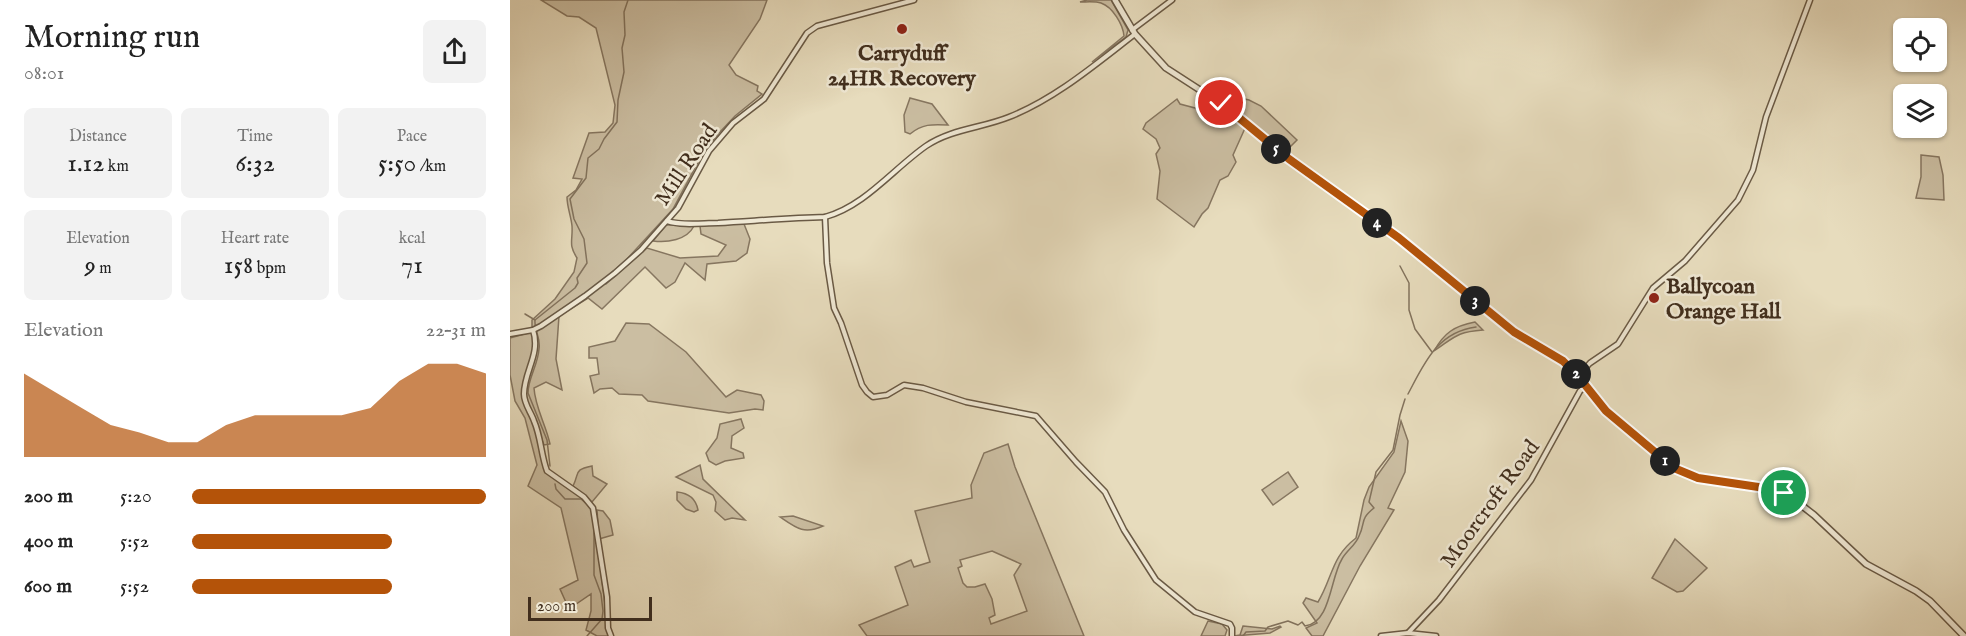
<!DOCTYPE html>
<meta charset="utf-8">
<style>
body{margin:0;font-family:"IM FELL English",serif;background:#f2f2f2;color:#222;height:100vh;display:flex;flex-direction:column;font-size:22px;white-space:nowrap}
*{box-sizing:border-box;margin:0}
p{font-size:20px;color:#767676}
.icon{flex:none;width:33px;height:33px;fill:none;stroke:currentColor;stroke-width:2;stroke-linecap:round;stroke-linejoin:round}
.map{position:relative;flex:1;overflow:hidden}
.panel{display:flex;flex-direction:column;background:#fff;width:510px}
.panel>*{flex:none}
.fabs{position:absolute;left:1383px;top:18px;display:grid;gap:12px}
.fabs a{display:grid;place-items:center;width:54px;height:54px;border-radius:9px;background:#fff;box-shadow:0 2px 4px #0004;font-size:30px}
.scale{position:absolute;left:18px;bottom:15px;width:124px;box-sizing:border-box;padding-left:6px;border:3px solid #412e1d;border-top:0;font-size:16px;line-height:21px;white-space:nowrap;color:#412e1d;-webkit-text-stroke:4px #efe8d4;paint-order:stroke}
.pin{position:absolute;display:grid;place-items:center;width:51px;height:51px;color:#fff;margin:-26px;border:3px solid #fff;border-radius:50%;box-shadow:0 2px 6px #0007}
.km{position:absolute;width:30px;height:30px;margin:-15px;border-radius:50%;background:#222;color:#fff;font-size:16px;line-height:30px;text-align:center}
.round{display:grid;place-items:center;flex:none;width:63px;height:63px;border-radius:9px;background:#f2f2f2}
.overview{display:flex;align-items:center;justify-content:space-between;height:102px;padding:0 24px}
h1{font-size:33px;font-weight:600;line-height:45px}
.metrics{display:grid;grid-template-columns:repeat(3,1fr);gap:9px;height:102px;padding:6px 24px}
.metrics div{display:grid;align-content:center;border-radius:9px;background:#f2f2f2;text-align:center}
.metrics b{font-size:26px;font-weight:600}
.metrics small{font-size:16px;font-weight:400}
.metrics p{font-size:16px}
.chart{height:168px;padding:12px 24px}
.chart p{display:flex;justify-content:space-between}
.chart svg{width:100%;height:108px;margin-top:6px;fill:#b45309;opacity:.7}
ul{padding:0 24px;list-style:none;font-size:20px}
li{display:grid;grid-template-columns:96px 72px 1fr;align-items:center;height:45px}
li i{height:15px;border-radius:8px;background:#b45309}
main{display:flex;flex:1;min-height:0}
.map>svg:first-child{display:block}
.green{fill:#cbbea2;stroke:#867660;stroke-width:1.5;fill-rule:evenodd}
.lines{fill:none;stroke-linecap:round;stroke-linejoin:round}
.stream{stroke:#83735d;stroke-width:1.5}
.minor-casing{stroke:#6a5a45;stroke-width:7}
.tertiary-casing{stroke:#6a5a45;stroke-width:8}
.minor{stroke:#efe8d4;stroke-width:4}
.tertiary{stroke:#efe8d4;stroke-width:5}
.route-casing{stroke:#fff;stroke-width:12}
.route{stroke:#b45309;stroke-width:8}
.poi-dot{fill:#8f2418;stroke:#efe8d4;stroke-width:2}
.labels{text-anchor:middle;stroke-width:5;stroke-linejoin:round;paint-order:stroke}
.poi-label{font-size:22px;font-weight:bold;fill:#412e1d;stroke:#efe8d4}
.street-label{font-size:22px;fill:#412e1d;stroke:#efe8d4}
</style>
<main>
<section class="panel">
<div class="overview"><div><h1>Morning run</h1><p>08:01</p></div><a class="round"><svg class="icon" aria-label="share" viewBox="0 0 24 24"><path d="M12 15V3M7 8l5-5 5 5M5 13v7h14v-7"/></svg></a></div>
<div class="metrics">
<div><p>Distance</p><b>1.12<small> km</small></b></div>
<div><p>Time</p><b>6:32</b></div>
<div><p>Pace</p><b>5:50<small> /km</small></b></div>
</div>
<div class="metrics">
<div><p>Elevation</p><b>9<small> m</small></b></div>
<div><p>Heart rate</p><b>158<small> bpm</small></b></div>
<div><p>kcal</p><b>71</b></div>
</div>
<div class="chart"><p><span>Elevation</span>22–31 m</p>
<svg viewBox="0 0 160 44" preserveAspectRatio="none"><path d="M0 44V10L10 17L20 24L30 31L40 34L50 38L60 38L70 31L80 27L90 27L100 27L110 27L120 24L130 13L140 6L150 6L160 10V44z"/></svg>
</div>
<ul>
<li><b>200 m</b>5:20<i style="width:100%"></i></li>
<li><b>400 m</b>5:52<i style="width:68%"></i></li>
<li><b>600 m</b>5:52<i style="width:68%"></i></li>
</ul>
</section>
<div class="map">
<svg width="1456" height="636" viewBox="0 0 1456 636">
<rect width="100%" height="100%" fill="#e7dcbd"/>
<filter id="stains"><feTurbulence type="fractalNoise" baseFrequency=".00333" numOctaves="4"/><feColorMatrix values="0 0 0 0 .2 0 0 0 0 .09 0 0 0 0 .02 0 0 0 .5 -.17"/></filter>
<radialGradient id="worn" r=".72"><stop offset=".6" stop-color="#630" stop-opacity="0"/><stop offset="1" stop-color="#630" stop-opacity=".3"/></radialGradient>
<g class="green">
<path d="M31 0H257L250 19 219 65 226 75 248 86 247 91 252 94 225 116 209 133 194 151 163 209 117 259 91 282 96 284 137 248 170 258 208 256 216 245 191 234 190 226H184C177 240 157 243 143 241L156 225 234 224 240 239 237 253 226 261 197 264 195 280 175 263 165 282 156 288 135 267 92 309 78 298 49 316 46 359 52 390 36 382 24 388C25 407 36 425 40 444L34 445 16 398V391L12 392 30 441 33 464 38 474 69 494 83 509 99 636H87L76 630 81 611V594L59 609 50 589 68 580 51 508 18 486 27 465 15 418 5 401 0 375V338L22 332V320L45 299 64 272 67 258C58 244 63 241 62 226 61 216 57 207 57 197L66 190 72 179 63 178 79 133 95 132 103 123 105 105 86 28 69 17 57 16Z"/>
<path d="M577 0H601L618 30 616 37 582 62 614 36C613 25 603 7 591 3 585 1 577 2 570 2Z"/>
<path d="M696 90 739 100 751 106 787 140 774 153 717 103Z"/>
<path d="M694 96 711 105 736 126 723 155 726 162 718 176 710 180 698 208 692 214 684 227 647 199 650 171 646 154 650 148 646 139 633 129 636 123 667 99 670 104 689 109Z"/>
<path d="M400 98 422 104 438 125C422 124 412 124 400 134L395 132 394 115Z"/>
<path d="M1411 155 1429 157 1433 175 1434 200 1406 198 1411 177Z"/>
<path d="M965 322 973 330C946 332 945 337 924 351 934 333 944 326 965 322Z"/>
<path d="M116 323 139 324 176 352 216 397 227 390 251 395 254 401 253 410 245 409 219 413 138 401 132 395 109 394 102 388 90 389 84 393 80 376 89 374 87 358H79V347L105 341Z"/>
<path d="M231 419 234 428 222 436 221 448 233 453 234 458 215 461 206 465 199 461 196 453 207 438 210 424Z"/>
<path d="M891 421 898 441 895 472 878 508 884 510 850 566 813 636H802L796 628 807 623 793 603 796 598 808 602C823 577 821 557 846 538L854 500 859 487 884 452Z"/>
<path d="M498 444 505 467 574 636H357L349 625 398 605 385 567 401 560 404 567 420 562 405 511 462 498 461 485 474 453ZM482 551 511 564 504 575 517 611 481 624 479 618 485 615 482 599 475 584 465 587H457L453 583 448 568 452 566 450 560Z"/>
<path d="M190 465 193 479 235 520 222 518 215 520 205 511 206 502 203 495 166 477Z"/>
<path d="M82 466 83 476 97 484 82 502 63 486C70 472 63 470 82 466Z"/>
<path d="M778 472 788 487 763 505 752 490Z"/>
<path d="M167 492C178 493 186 499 188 510L184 512 176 509 167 500Z"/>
<path d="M87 510 93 511 100 520 103 535 89 539Z"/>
<path d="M283 516 313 526C294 535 286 528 270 517Z"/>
<path d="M1165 539 1197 568 1173 591 1167 592 1142 578Z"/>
<path d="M698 621 712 624 717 630 715 636H691Z"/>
<path d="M733 626 762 629 770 626 771 627 760 633 724 636 730 635Z"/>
</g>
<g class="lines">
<g class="stream">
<path d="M890 266 899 283V310L905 329 922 352"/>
<path d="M15 314 25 320"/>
<path d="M898 394C914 364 927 332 966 327"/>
<path d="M40 466 37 440 18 393C18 378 28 365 29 349 31 338 24 330 25 320L65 288 68 283 67 278 77 263 74 239 64 219 60 199 76 178 78 158 89 149 94 139 107 122 108 100 114 72 112 48 115 35 114 12 118 0"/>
<path d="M45 484 46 489 55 499H71L78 505"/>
<path d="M77 636 92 619 93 611 91 594 84 575V526"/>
<path d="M733 636 736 632 755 631 758 627 778 621 788 625 792 622 795 626C821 623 820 578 832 559 836 551 846 545 849 536 856 522 849 520 864 508L859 502 866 472 883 450 890 415 895 399"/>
</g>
<defs>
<g id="minor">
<path d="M622 30 662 0"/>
<path d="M315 217 317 263 324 308 331 323 352 385 357 392 363 397 377 395 394 385 413 388 456 402 526 416 566 462 595 492 614 530 646 580 685 612 720 624 722 628V636"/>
<path d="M157 221C173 226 192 223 208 223 244 221 279 218 315 217 355 206 383 169 416 146 441 129 472 128 499 117 545 99 586 64 625 34"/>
<path d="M23 330C31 354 14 371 14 394 14 404 21 412 24 421 31 437 31 455 37 471L74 497 83 508 97 597 98 628 101 636"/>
<path d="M0 334 23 330 31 326 75 296 105 273 131 250 168 208 199 151 223 123 254 99 297 33 307 26 404 0"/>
<path d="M1068 376 1080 363 1108 344 1143 288 1175 261 1228 200 1243 170 1256 117 1300 0"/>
<path d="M898 633 929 600 1021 480 1070 391 1076 386"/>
<path d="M871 636 898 633 926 636"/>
</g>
<path id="tertiary" d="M605 0 625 34 656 68 724 112 779 159 889 238 1004 331 1053 361 1068 376 1096 411 1151 459 1164 468 1189 478 1255 488 1274 493 1282 498 1304 515 1356 564 1406 591 1420 601 1454 636"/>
</defs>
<use href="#minor" class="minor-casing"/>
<use href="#tertiary" class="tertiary-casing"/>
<use href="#minor" class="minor"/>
<use href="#tertiary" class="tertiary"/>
</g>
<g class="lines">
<defs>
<path id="route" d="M711 103 779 159 889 238 1004 332 1053 361 1068 376 1096 411 1164 468 1188 478 1255 488 1274 493"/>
</defs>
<use href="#route" class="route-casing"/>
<use href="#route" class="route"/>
</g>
<g class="poi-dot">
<circle cx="392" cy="29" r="6"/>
<circle cx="1144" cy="298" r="6"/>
</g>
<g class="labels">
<g class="poi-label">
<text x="392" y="60">Carryduff<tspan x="392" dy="25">24HR Recovery</tspan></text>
<text x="1156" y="293" text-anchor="start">Ballycoan<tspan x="1156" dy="25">Orange Hall</tspan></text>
</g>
<g class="street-label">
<text transform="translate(175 164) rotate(-56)" y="8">Mill Road</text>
<text transform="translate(979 503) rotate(-54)" y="8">Moorcroft Road</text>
</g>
</g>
<rect width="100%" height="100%" filter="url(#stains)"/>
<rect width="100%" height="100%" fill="url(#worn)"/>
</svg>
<div class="fabs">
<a><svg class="icon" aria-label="locate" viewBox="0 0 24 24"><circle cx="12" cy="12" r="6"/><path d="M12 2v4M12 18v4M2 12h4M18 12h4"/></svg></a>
<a><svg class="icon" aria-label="layers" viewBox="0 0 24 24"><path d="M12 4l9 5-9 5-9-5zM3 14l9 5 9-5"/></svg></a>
</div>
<div class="scale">200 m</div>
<div class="pin" style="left:1274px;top:493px;background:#1e9e55"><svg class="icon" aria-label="arrive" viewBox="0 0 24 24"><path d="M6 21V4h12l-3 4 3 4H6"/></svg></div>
<div class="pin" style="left:711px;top:103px;background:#d93025"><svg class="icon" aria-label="check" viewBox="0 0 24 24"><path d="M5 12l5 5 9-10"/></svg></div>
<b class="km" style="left:1155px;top:461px">1</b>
<b class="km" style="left:1066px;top:374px">2</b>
<b class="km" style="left:965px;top:301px">3</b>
<b class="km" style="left:867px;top:223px">4</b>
<b class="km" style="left:766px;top:149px">5</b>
</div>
</main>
